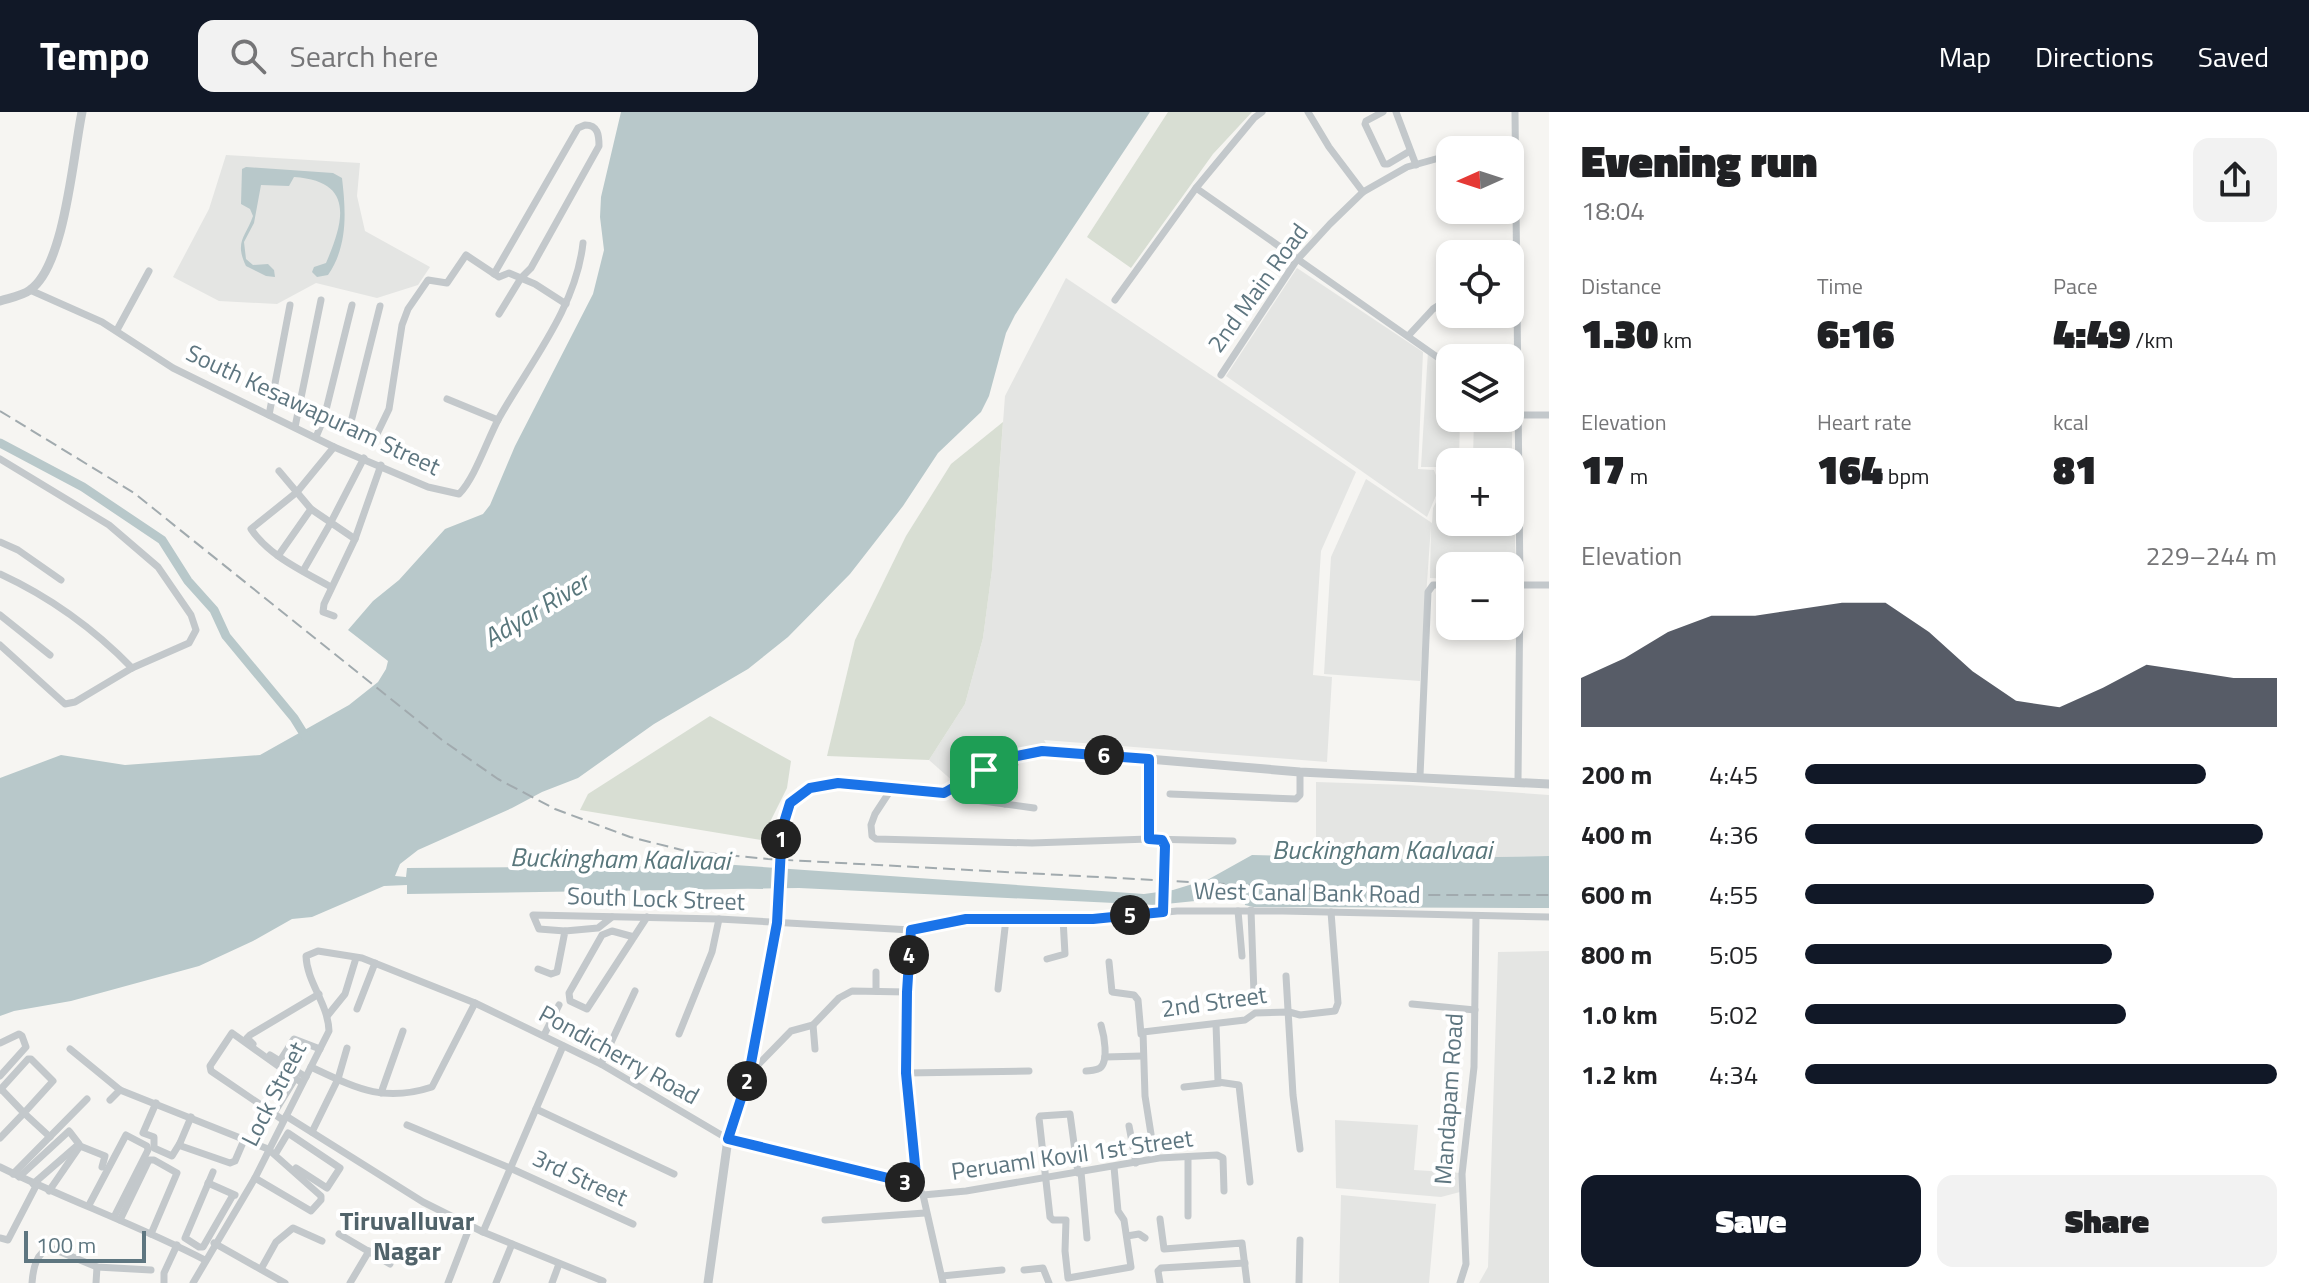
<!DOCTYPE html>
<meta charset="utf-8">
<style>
body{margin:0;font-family:"Titillium Web",sans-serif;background:#f2f2f2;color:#202124;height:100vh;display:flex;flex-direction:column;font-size:30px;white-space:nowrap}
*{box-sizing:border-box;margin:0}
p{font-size:26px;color:#757577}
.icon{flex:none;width:44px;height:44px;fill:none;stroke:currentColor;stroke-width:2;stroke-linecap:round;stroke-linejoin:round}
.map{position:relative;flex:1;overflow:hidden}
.drawer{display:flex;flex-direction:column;background:#fff;width:760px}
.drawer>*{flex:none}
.needle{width:52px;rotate:267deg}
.tools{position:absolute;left:1436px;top:24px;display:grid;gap:16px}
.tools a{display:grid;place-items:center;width:88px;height:88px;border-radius:16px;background:#fff;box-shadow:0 4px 12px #0003;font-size:40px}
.scale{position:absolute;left:24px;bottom:20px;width:122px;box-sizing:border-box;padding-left:8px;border:4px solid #5e7680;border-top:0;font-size:22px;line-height:28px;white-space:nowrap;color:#5e7680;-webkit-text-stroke:6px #fff;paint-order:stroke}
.pin{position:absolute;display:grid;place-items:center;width:68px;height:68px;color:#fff;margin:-34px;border-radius:16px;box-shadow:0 4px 12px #0006}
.km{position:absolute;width:40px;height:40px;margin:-20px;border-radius:50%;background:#222;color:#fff;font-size:22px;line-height:40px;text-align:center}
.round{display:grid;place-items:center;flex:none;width:84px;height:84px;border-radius:16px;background:#f2f2f2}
.summary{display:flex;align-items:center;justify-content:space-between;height:136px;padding:0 32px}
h1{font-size:44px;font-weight:800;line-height:60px}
.stats{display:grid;grid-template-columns:repeat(3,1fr);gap:12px;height:136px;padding:8px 32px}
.stats div{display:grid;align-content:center}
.stats b{font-size:40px;font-weight:800}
.stats small{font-size:22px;font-weight:400}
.stats p{font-size:22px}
.chart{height:224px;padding:16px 32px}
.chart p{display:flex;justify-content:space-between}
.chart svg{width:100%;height:144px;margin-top:8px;fill:#111827;opacity:.7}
.action{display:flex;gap:16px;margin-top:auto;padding:16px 32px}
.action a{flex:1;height:92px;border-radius:16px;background:#111827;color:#fff;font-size:32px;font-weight:800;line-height:92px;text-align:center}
.action a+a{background:#f2f2f2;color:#202124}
ul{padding:0 32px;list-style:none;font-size:26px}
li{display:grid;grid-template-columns:128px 96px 1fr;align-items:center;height:60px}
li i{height:20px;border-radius:10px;background:#111827}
header{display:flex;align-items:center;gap:48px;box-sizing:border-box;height:112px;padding:0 40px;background:#111827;color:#fff}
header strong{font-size:38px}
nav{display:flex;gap:44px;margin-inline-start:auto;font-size:28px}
.search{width:560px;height:72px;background:#f2f2f2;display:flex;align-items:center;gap:20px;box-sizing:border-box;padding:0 28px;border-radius:16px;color:#757577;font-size:30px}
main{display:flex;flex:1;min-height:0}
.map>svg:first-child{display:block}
.built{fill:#e4e5e3;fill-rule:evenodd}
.green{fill:#d8ded3}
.water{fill:#b8c8ca}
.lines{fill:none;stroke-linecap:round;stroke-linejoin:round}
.canal{stroke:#b8c8ca;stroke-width:9}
.minor{stroke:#c3c8cb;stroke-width:7}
.tertiary{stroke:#c3c8cb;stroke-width:9}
.rail{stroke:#a1aaae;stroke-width:2;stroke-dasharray:12 6;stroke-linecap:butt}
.route-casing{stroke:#fff;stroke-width:16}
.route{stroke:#1a73e8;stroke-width:10}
.labels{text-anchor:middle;stroke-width:8;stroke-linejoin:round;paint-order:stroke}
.street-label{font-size:24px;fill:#5e7680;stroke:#fff}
.water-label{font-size:26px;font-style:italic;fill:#59777c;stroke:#fff}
.neighbourhood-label{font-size:26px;font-weight:bold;fill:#51636a;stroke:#fff}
</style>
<header>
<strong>Tempo</strong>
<div class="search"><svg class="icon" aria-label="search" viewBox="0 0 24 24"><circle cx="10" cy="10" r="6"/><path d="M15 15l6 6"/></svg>Search here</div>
<nav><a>Map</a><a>Directions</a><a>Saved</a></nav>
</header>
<main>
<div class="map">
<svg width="1549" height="1171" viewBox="0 0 1549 1171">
<rect width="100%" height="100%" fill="#f6f5f2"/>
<g class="built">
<path d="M226 43 360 51 357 84 365 119 430 155 418 173 377 186 316 171 277 192 219 189 173 165 209 97Z"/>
<path d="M1297 156 1423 240 1418 357 1434 358 1440 374 1427 405 1226 264Z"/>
<path d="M1066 166 1356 360 1321 439 1313 563 1332 565 1327 650 1044 628 1048 635 1007 645 1004 640 956 672 929 648 965 592 983 526 992 458 1005 284Z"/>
<path d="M1428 239 1441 249 1440 281 1450 284V306H1460L1459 349 1513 347 1516 469 1510 468V454H1450V467L1430 466 1431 414 1420 569 1324 562 1331 445 1366 367 1432 411 1433 396 1444 375 1441 355H1421ZM1450 350H1510V410H1450Z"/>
<path d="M1510 302 1512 304V345L1473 346 1474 306H1510Z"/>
<path d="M1316 670 1408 673 1549 683V744L1384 747 1316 744Z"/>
<path d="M1549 839V1171H1479L1488 1155 1498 840Z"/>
<path d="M1335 1008 1418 1013 1414 1058 1461 1061 1460 1080 1441 1085 1336 1076Z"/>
<path d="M1341 1083 1436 1092 1429 1171H1339Z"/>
</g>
<g class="green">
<path d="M1168 0H1252L1213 42 1131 156 1087 125Z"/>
<path d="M1003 310 992 458 983 526 965 592 929 648 827 644 855 528 906 424 951 352Z"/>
<path d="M710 604 791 649 787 676 761 728 580 698 588 682Z"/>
</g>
<g class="water">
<path d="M621 0H1150L1015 203 1006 221 989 284 981 300 938 341 903 394 850 462 788 525 748 557 654 612 578 666 542 680 512 696 418 738 400 752 395 764 406 765 407 756 698 754 706 751 1144 782 1173 778 1209 767 1252 743 1384 747 1549 744V796L1253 795 1245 793 1244 784 1156 793 799 776 407 782V773L384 774 312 805 292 807 253 829 199 854 71 889 14 899 0 904V666L61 643 125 653 260 643 349 593 378 570 386 557 388 549 348 518 373 489 399 468 445 417 483 402 490 393 515 334 593 182 604 138 600 105 601 85Z"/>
<path d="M246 55 333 61 342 66C346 100 348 134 328 163L317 165 312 160 314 155 326 151C344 109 355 69 294 65L289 74 261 73 254 111 244 130 246 147 253 153 268 152 274 158 275 165 266 164 246 154C234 129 246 125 253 104L250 97 241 92 242 57Z"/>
</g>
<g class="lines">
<path class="canal" d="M0 331 83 375 162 428 188 469 214 498 226 524 294 606 307 627"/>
<g class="minor">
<path d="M1308 0 1329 35 1363 80"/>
<path d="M1383 0 1366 9 1365 12 1384 52H1388L1410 39"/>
<path d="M1396 0 1416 53"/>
<path d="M1515 0 1520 474 1518 669"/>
<path d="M1470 38 1515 29"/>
<path d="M1196 76 1450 254"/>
<path d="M494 162 578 16 585 13C598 13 599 23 599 34L531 156 521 166 499 202"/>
<path d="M30 178 102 210 173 256 334 335 428 375 459 382C475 366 487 328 499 306 530 251 576 196 583 131"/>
<path d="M1115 188 1196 76 1254 6 1262 0"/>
<path d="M117 218 149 159"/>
<path d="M1409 223 1433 197 1450 186"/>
<path d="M1221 263 1296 149 1330 112 1363 80 1407 55 1450 43"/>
<path d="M447 287 498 308"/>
<path d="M1510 300 1518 303H1549"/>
<path d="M269 303 290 193"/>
<path d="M324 306 376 324 389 297 402 213 408 197 428 168 447 171 466 143 499 165 509 161 535 172 566 192"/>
<path d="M350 314 380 194"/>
<path d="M295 315 321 188"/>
<path d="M316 325 324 306 352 193"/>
<path d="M0 347 109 413 158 455 191 503 196 518 189 531 132 556 75 590 65 592 0 533"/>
<path d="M279 359 311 397 355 427"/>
<path d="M0 430 18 438 61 468"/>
<path d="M278 444 311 397"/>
<path d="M303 459 330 412 364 346"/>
<path d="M0 462C50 485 94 517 132 556"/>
<path d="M1510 473H1549"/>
<path d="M331 475C303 459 269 444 251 417L297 380 334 335"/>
<path d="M0 503 50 543"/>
<path d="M334 504 323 500 324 492 355 427 381 353"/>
<path d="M1149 647V727"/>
<path d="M1420 664 1428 480 1433 473H1450"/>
<path d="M892 676 875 702 871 713 872 724 876 727 1032 731 1149 727 1233 729"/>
<path d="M950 678 960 686 1034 696"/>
<path d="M1170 682 1296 687 1300 683V660"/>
<path d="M1005 692 1017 644"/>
<path d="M1158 727 1165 734 1163 800"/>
<path d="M1251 798 1254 882"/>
<path d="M1238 799 1242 844"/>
<path d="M911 818 907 880 906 961 917 1073 923 1083 943 1171"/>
<path d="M565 819 539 817 533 803 719 807 911 818 966 807H1093L1177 799H1283L1549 805"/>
<path d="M634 825 612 819 602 823 569 881 570 889 587 897 647 805"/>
<path d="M1047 847 1065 842 1063 807"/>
<path d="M1109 850 1112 880 1134 883 1138 888 1141 922"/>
<path d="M538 857 551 862 557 860 565 819 598 816 612 805"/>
<path d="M876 860V879"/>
<path d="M1286 864 1293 983 1300 1037"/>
<path d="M998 877 1006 807"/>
<path d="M1412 892 1475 898"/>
<path d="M357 897 375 851"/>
<path d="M328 903 345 882 356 846"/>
<path d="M1216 912 1218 970 1239 973 1250 1070"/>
<path d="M813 913 815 937"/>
<path d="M679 922 712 840 719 807"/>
<path d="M544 923 559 893"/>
<path d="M0 931 19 922 22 924 26 935 0 964"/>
<path d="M253 932 247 926 250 923 319 882"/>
<path d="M70 937 120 978 268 1037 321 1084V1088L311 1099 255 1066"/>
<path d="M270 943 306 965"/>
<path d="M1105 945 1142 944"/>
<path d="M280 949 294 927 320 937"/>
<path d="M601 952 635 879"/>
<path d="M311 955C356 976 383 991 432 975L475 891"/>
<path d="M1086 959C1089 959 1097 958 1100 956 1109 949 1104 923 1101 913"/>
<path d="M906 961 1029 959"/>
<path d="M749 962 791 919 813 913 839 886 852 879 907 880"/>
<path d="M1184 975 1220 971"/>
<path d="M0 978 28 947H31L53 969 24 1001 50 1025"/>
<path d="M381 981 403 919"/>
<path d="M110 988 120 978"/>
<path d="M156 991 143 1021 154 1025V1036L172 1044 180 1031"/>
<path d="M536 997 674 1062"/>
<path d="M274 1001 295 967"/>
<path d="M286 1004 423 1090 483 1120 603 1169"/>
<path d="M191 1005 180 1031 181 1034 230 1051 235 1049 244 1028"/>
<path d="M283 1008 211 959 210 954 232 921 302 971"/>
<path d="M407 1013 510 1056 633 1112"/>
<path d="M1129 1014 1136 1051"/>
<path d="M312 1020 338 967 347 936"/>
<path d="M1151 1022 1145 984 1143 920 1245 908 1255 901 1289 900 1300 903 1335 899 1338 891 1331 800"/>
<path d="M0 1026 24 1001 1 977"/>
<path d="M276 1041 288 1021 340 1056 327 1076 296 1056"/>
<path d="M1188 1045V1104"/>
<path d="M0 1055C67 1088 138 1113 205 1148"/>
<path d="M213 1060 185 1126 199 1135H203L233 1083"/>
<path d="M1081 1060 1087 1126"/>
<path d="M1078 1061 1070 1002 1040 1004 1039 1006 1050 1105 1053 1108H1066L1065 1139 1068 1166 1131 1155 1124 1108 1118 1099 1114 1055"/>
<path d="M13 1062 87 987"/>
<path d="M19 1065 69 1019 79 1032 33 1072"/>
<path d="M208 1071 235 1083"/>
<path d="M49 1079 80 1034 105 1044 102 1055"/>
<path d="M923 1083 966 1079 1159 1046 1217 1043 1223 1046 1224 1079"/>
<path d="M89 1093 126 1023 147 1034 148 1038 114 1105"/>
<path d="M1160 1107 1164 1137 1242 1131 1247 1171"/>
<path d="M120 1108 149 1048H154L177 1061 151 1122"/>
<path d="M825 1108 925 1101"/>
<path d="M483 1120 563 934"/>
<path d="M339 1122 390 1152"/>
<path d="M1127 1124 1139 1122 1145 1126"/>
<path d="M0 1126 8 1128 36 1074"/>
<path d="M214 1131 285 1171"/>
<path d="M261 1157 276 1130 293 1116 322 1129"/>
<path d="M1024 1158 1043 1156 1049 1171"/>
<path d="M942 1164 1002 1158"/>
<path d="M32 1171C33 1157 36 1140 51 1136L97 1155 151 1158"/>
<path d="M96 1171 97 1155"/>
<path d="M164 1171V1161L177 1133"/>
<path d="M193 1171 255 1066 329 919C328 891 307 871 306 844L318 839 362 846 475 891 601 952 728 1027 917 1073"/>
<path d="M350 1171 369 1139"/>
<path d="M448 1171 470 1114"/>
<path d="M496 1171 512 1132"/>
<path d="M552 1171 559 1152"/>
<path d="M1160 1171 1158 1159 1161 1156 1245 1151"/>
<path d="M1299 1171 1300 1128"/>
<path d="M1460 1171 1466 1152 1462 1062 1474 955 1476 804"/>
</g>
<g class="tertiary">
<path d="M0 189C9 186 22 184 30 178 65 154 73 43 82 0"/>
<path d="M708 1171 728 1027 749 962 777 811 782 717 790 691 810 676 838 671 944 681 958 671 1017 644 1055 639 1300 660 1549 672"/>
</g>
<path class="rail" d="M0 299 134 381 442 628 498 667 555 697 630 725 686 739 768 747 1428 783H1549"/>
</g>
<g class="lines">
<defs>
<path id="route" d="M1042 639 1149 647V727L1162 728 1165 734 1163 800 1093 807H966L911 818 907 880 906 961 917 1073 728 1027 749 962 777 811 782 717 790 691 810 676 838 671 944 681 984 658 1017 644Z"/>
</defs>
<use href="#route" class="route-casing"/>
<use href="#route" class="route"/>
</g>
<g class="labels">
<g class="street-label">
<text transform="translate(1258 176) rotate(-54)" y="8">2nd Main Road</text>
<text transform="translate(313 298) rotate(25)" y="8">South Kesawapuram Street</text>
<text transform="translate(1307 781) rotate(1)" y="8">West Canal Bank Road</text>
<text transform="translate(656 787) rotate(2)" y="8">South Lock Street</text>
<text transform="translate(1214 890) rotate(-8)" y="8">2nd Street</text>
<text transform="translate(619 943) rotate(29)" y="8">Pondicherry Road</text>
<text transform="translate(274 982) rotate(-63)" y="8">Lock Street</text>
<text transform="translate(1449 987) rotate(-86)" y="8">Mandapam Road</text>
<text transform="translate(1072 1043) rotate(-8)" y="8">Peruaml Kovil 1st Street</text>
<text transform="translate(580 1066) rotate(25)" y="8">3rd Street</text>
</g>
<g class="water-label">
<text transform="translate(536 498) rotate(-31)" y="9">Adyar River</text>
<text x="1382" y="747">Buckingham Kaalvaai</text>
<text transform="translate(620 747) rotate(1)" y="9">Buckingham Kaalvaai</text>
</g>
<g class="neighbourhood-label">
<text x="407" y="1118">Tiruvalluvar<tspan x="407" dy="30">Nagar</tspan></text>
</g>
</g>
</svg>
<div class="tools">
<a><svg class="needle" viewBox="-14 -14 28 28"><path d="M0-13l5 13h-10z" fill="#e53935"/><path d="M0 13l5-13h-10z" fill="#757577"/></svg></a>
<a><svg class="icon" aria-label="locate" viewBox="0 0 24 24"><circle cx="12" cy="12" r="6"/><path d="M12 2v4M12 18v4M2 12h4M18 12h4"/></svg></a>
<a><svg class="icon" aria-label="layers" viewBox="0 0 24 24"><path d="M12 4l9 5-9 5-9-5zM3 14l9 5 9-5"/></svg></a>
<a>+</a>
<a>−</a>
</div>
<div class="scale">100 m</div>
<div class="pin" style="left:984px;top:658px;background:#1e9e55"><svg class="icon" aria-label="arrive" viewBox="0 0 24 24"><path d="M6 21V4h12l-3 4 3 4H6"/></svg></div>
<b class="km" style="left:781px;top:727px">1</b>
<b class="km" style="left:747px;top:969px">2</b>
<b class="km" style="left:905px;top:1070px">3</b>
<b class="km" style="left:909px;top:843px">4</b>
<b class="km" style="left:1130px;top:803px">5</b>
<b class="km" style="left:1104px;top:643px">6</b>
</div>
<section class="drawer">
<div class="summary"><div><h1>Evening run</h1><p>18:04</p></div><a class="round"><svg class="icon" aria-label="share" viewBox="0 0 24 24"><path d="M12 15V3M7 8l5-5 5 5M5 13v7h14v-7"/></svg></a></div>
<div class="stats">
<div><p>Distance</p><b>1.30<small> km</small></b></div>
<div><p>Time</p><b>6:16</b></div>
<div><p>Pace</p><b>4:49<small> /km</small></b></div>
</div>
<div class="stats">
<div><p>Elevation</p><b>17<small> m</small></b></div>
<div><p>Heart rate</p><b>164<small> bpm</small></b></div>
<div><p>kcal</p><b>81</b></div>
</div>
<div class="chart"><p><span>Elevation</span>229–244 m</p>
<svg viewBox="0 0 160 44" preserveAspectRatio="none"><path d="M0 44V29L10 23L20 15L30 10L40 10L50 8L60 6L70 6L80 15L90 27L100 36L110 38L120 32L130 25L140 27L150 29L160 29V44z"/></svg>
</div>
<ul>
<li><b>200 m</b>4:45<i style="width:85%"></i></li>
<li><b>400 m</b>4:36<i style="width:97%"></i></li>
<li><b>600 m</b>4:55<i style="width:74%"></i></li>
<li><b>800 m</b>5:05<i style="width:65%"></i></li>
<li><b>1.0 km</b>5:02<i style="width:68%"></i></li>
<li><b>1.2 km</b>4:34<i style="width:100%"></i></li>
</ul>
<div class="action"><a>Save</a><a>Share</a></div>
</section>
</main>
